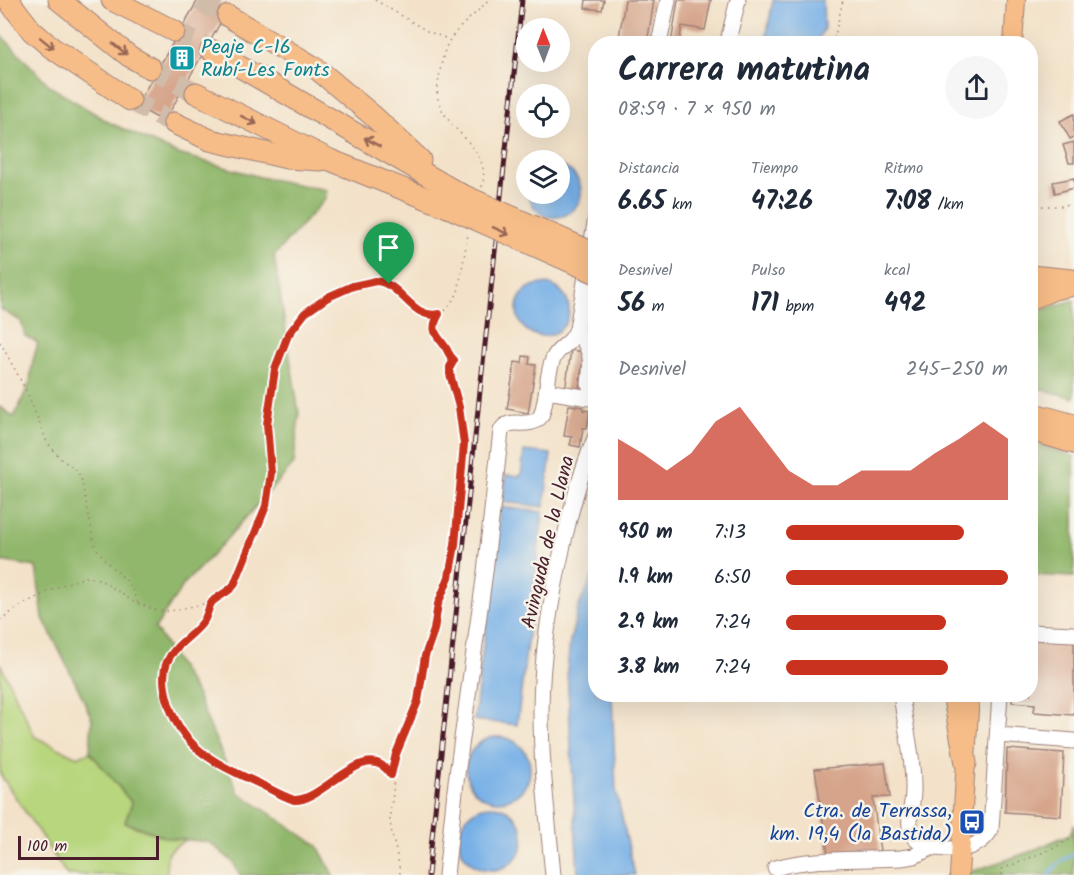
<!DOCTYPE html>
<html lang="es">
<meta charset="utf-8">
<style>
body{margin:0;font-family:Kalam,sans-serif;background:#f6f6f7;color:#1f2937;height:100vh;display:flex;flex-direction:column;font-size:22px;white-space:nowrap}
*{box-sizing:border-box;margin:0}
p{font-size:20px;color:#747a83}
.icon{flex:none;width:33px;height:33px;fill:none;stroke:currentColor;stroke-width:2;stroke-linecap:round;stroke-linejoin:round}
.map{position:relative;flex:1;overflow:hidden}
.side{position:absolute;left:588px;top:36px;width:450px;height:666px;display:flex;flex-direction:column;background:#fff;border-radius:24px;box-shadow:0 6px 24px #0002}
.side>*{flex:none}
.needle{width:39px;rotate:359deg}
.buttons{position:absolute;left:516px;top:18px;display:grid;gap:12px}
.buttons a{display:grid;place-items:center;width:54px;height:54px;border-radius:50%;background:#fff;box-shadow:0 6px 24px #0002;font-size:30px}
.scale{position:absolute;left:18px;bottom:15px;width:141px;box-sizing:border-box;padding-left:6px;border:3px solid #4a1f2b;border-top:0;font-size:16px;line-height:21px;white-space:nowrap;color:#4a1f2b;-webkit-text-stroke:4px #f7f3e8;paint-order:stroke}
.pin{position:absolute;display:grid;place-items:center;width:51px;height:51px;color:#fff;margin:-62px -26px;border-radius:50% 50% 50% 0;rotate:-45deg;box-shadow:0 0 6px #0007}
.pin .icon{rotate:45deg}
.round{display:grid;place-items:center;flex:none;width:63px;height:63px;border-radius:32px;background:#f6f6f7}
.headline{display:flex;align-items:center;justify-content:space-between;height:102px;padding:0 30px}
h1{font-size:33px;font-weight:600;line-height:45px}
.metrics{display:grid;grid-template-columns:repeat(3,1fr);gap:9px;height:102px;padding:6px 30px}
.metrics div{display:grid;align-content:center}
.metrics b{font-size:26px;font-weight:600}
.metrics small{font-size:16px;font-weight:400}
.metrics p{font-size:16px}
.chart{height:168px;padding:12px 30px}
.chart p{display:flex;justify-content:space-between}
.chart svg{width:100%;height:108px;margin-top:6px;fill:#c8321e;opacity:.7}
ul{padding:0 30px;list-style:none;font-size:20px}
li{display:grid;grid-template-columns:96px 72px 1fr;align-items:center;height:45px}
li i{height:15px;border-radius:8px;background:#c8321e}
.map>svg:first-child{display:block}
.green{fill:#b7d67d;stroke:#807a54;stroke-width:1.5}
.forest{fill:#91b76c;stroke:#6e6b4c;stroke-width:1.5}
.water{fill:#77b0e7;stroke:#606889;stroke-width:1.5}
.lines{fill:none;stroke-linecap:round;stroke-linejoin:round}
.stream{stroke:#77b0e7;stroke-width:3}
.building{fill:#d6a48a}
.highway-tunnel{stroke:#d1bba9;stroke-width:21;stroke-dasharray:21 10;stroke-linecap:butt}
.minor-casing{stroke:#9e807a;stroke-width:17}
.major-casing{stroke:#9e807a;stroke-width:20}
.highway-casing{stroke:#9e807a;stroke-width:23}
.path{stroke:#9e807a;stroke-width:1.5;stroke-dasharray:1.5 4.5;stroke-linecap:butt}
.minor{stroke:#fff;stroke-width:15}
.major{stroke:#f7bd88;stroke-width:18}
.highway{stroke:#f7bd88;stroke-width:21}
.rail-casing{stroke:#4a1f2b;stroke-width:5}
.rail{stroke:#f7f3e8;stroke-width:3;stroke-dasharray:9;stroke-linecap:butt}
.highway-bridge-casing{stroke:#9e807a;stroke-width:23;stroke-linecap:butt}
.highway-bridge{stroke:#f7bd88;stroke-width:21}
.oneway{stroke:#986655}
.route-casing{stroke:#fff;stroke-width:12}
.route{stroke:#c8321e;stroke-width:8}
.labels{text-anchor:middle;stroke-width:5;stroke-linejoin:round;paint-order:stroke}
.culture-label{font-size:20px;fill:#0d838f;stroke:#f7f3e8;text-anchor:start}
.street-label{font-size:20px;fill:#4a1f2b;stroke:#f7f3e8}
.transit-label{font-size:20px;fill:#164399;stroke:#f7f3e8;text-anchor:end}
</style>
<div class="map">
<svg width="1074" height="875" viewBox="0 0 1074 875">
<rect width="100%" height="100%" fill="#f7f3e8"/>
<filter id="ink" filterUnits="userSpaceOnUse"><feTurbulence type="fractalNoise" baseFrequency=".0167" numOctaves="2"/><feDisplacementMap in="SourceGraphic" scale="12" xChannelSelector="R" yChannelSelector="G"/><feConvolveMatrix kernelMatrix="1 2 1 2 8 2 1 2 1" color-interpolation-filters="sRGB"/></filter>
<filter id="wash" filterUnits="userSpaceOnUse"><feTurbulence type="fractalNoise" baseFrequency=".008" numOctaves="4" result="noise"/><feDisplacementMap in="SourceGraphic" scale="24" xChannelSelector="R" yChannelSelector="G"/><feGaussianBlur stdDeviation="1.35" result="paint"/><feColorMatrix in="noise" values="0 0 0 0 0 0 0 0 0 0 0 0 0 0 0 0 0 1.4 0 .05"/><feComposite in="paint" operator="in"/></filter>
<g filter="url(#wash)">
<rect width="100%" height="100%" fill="#f3e2c9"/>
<path class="green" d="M0 663 35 737 77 757 90 752 132 803 125 823 168 838 186 840C167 850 165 854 167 875H67L0 774Z"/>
<g class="forest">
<path d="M0 34 51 87 110 123 178 154 260 177 327 190 325 199 274 256 299 414 294 464 214 553 184 584 155 628 195 691 238 792 318 846 333 875H240L233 862 209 842 168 838 125 822 132 803 90 752 92 719 80 692 43 618 36 567 1 561 0 407 14 417 30 382 32 364 38 343 25 336 21 321 0 309Z"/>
<path d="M1074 300V398L1030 386 1031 318 1041 310Z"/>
<path d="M1031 443 1074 456V577L1031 575Z"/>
<path d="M1074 824V875H969L970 872 1029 852 1070 834Z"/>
</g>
<g class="water">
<path d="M773 0H823L824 29 816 43H765Z"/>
<path d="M560 166C569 169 577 175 580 185 589 219 535 232 529 194H560Z"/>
<circle cx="543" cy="310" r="26"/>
<path d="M524 451 551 454 544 507 502 502 506 475 521 476Z"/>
<path d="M500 507 543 512 517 725 474 720Z"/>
<path d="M595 571 596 694 612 695 616 791 635 875H578L567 670 570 642 578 608Z"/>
<circle cx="498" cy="769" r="32"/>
<circle cx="491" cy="838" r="32"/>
</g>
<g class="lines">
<path class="stream" d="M1048 875 1061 861 1074 854"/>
</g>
<g id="blocks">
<g class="building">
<path d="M198 0H206L227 11 164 122 136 106Z"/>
<path d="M586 0H604L602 10 585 8Z"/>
<path d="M625 0H654L647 44H618Z"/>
<path d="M678 0H711L705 30 682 26 679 44H671Z"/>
<path d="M1074 114V137L1070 139 1060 121Z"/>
<path d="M1074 142V163H1069L1063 145Z"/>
<path d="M1074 178V188L1055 193 1053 182Z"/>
<path d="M571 350 584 352 579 388 596 390 595 395 565 391Z"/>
<path d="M523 356 530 357 529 364 536 365 528 413 507 409 515 362 522 363Z"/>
<path d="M569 405 583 407V410L590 411 587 428H583L580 447 570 445 572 437 564 436Z"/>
<path d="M1030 637 1074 640V715L1034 712 1035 704 1012 702V694H1030Z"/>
<path d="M1007 749 1064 753 1061 816 1005 812Z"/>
<path d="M885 763 890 797 873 798 880 851 828 854 815 769Z"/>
</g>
</g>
</g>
<g filter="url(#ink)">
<use href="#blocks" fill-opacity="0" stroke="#9e807a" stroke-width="1.5"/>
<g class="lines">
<g class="highway-tunnel">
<path d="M200 0 228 16"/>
<path d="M174 31 211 50"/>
<path d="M150 68 196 93"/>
<path d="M130 100 174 123"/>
</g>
<defs>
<g id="minor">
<path d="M659 44 668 0"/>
<path d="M727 44 738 0"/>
<path d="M577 329C592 354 592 357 589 385"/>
<path d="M547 391 596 399"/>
<path d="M1030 632 1074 634"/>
<path d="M901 694C905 726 914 759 913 791 913 807 905 823 914 837 922 848 940 849 953 849 970 849 983 844 991 829L1000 694"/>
<path d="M998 735 1074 741"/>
<path d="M775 868C812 857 861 860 901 858L914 856 933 847"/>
<path d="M446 875 456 782 485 572 501 431C508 415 529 431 541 416 548 397 546 376 553 359 559 345 570 347 577 329L596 217"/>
<path d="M553 875C548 821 541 766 541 712 541 652 552 594 565 536 573 502 582 468 596 436"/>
</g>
<g id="major">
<path d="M1013 44 1016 0"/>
<path d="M959 875 970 694"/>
</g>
<g id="highway">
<path d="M8 0 32 31 52 48 130 100"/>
<path d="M59 0 129 56 150 68"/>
<path d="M112 0 174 31"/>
<path d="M228 16 317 69 372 115 420 160"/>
<path d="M211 50 458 193"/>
<path d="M196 93 330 160 448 207"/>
<path d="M174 123 210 140 287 158 321 160"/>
<path d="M1030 276 1072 280"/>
<path d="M1030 299 1054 289 1074 285"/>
<path d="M1030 413 1074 425"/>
<path d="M1030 430 1074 443"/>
<path d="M953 694 966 763"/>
</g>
</defs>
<use href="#minor" class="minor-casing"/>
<use href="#major" class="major-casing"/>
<use href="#highway" class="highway-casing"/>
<g class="path">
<path d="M375 0 427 31 448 39"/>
<path d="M833 44 843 0"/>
<path d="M482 187C493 147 446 133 438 99 436 90 439 80 440 71 442 62 444 48 450 40 459 25 477 14 488 0"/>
<path d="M1030 206H1062L1074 203"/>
<path d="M0 342 27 392 47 442 61 459 76 470 81 478 95 546 105 560 129 583 138 603"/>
<path d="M211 603C204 633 168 642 164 673 163 683 166 694 169 704 183 751 221 765 261 785 273 790 285 800 299 800 326 799 353 747 383 766 388 769 391 775 393 781 395 794 389 808 390 821 392 840 399 857 400 875"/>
<path d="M0 620 23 604 64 584 86 577 99 579 134 602 158 611H170L212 602 230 590 238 577 266 506 271 473 267 424 275 369 288 335 298 321 316 305 340 291 365 282 376 281 389 284 422 313 432 315 445 311 458 293 468 234"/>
<path d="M391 774 396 754 418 701 425 656 434 630 439 604 449 577 455 545 464 444 459 407 450 374V367L454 360C449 356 449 353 446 348 437 334 429 332 439 314"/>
<path d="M1002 875V869L1054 848 1074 837"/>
</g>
<use href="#minor" class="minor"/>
<use href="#major" class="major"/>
<use href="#highway" class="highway"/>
<defs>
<path id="rail" d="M428 875 522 0"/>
</defs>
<use href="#rail" class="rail-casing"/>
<use href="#rail" class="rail"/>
<defs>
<g id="highway-bridge">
<path d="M458 193 596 254"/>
<path d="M448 207 596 273"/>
</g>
</defs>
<use href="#highway-bridge" class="highway-bridge-casing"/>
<use href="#highway-bridge" class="highway-bridge"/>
</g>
<defs><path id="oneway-shaft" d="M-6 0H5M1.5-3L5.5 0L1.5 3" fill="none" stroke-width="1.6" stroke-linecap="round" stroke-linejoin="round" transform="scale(1.5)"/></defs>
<g class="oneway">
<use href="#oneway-shaft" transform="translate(47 43) rotate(39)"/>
<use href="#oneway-shaft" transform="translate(120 49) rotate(38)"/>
<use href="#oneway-shaft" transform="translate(249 120) rotate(27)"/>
<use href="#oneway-shaft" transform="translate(372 142) rotate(-151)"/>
<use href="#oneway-shaft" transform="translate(501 231) rotate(25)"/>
</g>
</g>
<g class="lines" filter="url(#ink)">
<defs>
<path id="route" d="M376 281C402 283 411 320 439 314 429 332 437 334 446 348 449 353 449 356 454 360L450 367V374L459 407 464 444 455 545 449 577 438 604 434 630 425 656 418 701 396 754 391 775C366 735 324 802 294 800 282 796 272 790 260 784 217 764 180 749 167 698 164 687 162 674 167 662 174 645 193 636 203 622 208 616 208 605 213 601 219 595 228 593 234 585L266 506 271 473 267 424 275 369 288 335 305 313 328 297 353 286Z"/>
</defs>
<use href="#route" class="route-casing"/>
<use href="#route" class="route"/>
</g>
<defs>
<symbol id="building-square" viewBox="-11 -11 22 22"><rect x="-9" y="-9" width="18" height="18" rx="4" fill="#0f9aa8" stroke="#f7f3e8"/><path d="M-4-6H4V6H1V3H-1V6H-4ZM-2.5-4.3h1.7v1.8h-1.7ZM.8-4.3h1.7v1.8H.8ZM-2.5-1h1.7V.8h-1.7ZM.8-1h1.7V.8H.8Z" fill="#fff"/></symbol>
<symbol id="bus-square" viewBox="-11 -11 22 22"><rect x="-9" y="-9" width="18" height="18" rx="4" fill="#1a4fb4" stroke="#f7f3e8"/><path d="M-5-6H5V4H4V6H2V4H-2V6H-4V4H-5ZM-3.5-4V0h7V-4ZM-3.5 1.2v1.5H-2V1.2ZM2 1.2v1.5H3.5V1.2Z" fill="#fff"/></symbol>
</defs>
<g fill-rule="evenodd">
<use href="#building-square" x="167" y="43" width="30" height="30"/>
<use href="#bus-square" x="957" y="807" width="30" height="30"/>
</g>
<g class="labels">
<g class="culture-label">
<text x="201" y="53">Peaje C-16<tspan x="201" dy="23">Rubí-Les Fonts</tspan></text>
</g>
<g class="street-label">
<text transform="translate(547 542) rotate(-77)" y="7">Avinguda de la Llana</text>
</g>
<g class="transit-label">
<text x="952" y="817">Ctra. de Terrassa,<tspan x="952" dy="23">km. 19,4 (la Bastida)</tspan></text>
</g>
</g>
</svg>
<div class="buttons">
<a><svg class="needle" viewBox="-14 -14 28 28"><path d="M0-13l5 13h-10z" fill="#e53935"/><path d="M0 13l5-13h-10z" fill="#747a83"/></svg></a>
<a><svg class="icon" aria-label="locate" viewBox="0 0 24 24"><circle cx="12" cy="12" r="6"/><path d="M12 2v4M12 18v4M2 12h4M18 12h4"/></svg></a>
<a><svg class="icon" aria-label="layers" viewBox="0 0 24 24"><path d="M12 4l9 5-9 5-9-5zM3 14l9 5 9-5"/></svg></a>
</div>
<div class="scale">100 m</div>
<div class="pin" style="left:389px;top:284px;background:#1e9e55"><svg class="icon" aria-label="arrive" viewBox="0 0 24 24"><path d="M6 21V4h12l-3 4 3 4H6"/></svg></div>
<section class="side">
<div class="headline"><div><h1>Carrera matutina</h1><p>08:59 · 7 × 950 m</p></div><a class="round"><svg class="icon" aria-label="share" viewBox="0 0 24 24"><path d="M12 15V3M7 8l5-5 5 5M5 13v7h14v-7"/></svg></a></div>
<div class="metrics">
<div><p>Distancia</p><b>6.65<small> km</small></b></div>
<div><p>Tiempo</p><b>47:26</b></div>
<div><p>Ritmo</p><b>7:08<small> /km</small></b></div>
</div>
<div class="metrics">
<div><p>Desnivel</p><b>56<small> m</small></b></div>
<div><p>Pulso</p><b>171<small> bpm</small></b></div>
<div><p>kcal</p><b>492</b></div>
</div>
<div class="chart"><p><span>Desnivel</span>245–250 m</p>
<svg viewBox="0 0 160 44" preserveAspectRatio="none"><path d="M0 44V19L10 25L20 32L30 25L40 12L50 6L60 19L70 32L80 38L90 38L100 32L110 32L120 32L130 25L140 19L150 12L160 19V44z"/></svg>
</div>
<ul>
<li><b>950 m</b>7:13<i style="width:80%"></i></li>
<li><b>1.9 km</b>6:50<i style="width:100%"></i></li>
<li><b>2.9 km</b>7:24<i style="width:72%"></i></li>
<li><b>3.8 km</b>7:24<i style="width:73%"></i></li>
</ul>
</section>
</div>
